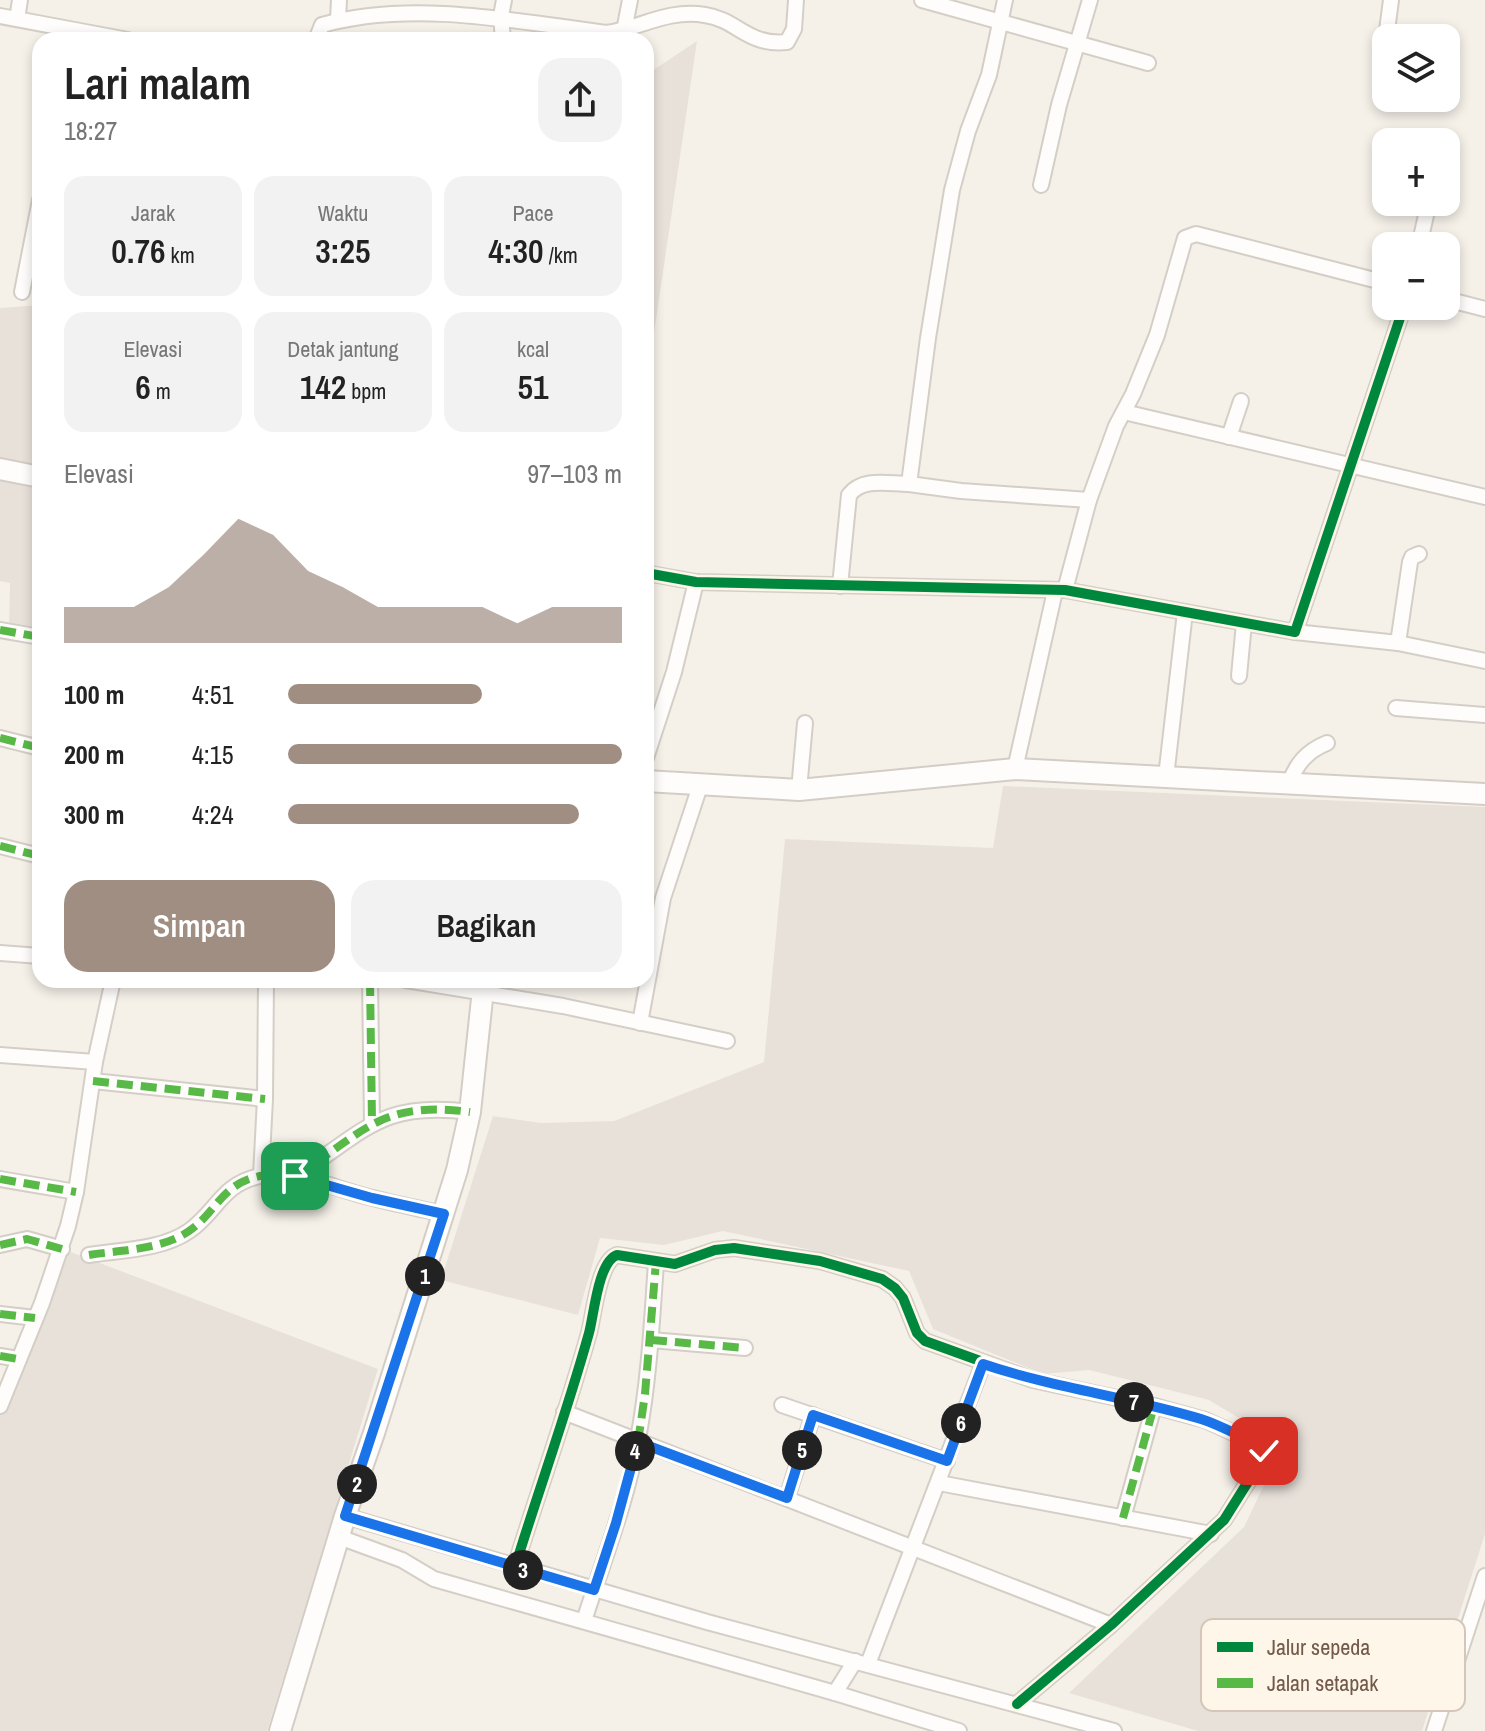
<!DOCTYPE html>
<html lang="id">
<meta charset="utf-8">
<style>
body{margin:0;font-family:"Archivo Narrow",sans-serif;background:#f2f2f2;color:#222;height:100vh;display:flex;flex-direction:column;font-size:30px;white-space:nowrap}
*{box-sizing:border-box;margin:0}
p{font-size:26px;color:#767676}
.icon{flex:none;width:44px;height:44px;fill:none;stroke:currentColor;stroke-width:2;stroke-linecap:round;stroke-linejoin:round}
.map{position:relative;flex:1;overflow:hidden}
.drawer{position:absolute;left:32px;top:32px;width:622px;height:956px;display:flex;flex-direction:column;background:#fff;border-radius:24px;box-shadow:0 4px 12px #0003}
.drawer>*{flex:none}
.fabs{position:absolute;left:1372px;top:24px;display:grid;gap:16px}
.fabs a{display:grid;place-items:center;width:88px;height:88px;border-radius:16px;background:#fff;box-shadow:0 4px 12px #0003;font-size:40px}
.pin{position:absolute;display:grid;place-items:center;width:68px;height:68px;color:#fff;margin:-34px;border-radius:16px;box-shadow:0 4px 12px #0006}
.km{position:absolute;width:40px;height:40px;margin:-20px;border-radius:50%;background:#222;color:#fff;font-size:22px;line-height:40px;text-align:center}
.round{display:grid;place-items:center;flex:none;width:84px;height:84px;border-radius:24px;background:#f2f2f2}
.head{display:flex;align-items:center;justify-content:space-between;height:136px;padding:0 32px}
h1{font-size:44px;font-weight:600;line-height:60px}
.stats{display:grid;grid-template-columns:repeat(3,1fr);gap:12px;height:136px;padding:8px 32px}
.stats div{display:grid;align-content:center;border-radius:20px;background:#f2f2f2;text-align:center}
.stats b{font-size:34px;font-weight:600}
.stats small{font-size:22px;font-weight:400}
.stats p{font-size:22px}
.chart{height:224px;padding:16px 32px}
.chart p{display:flex;justify-content:space-between}
.chart svg{width:100%;height:144px;margin-top:8px;fill:#a08e82;opacity:.7}
.action{display:flex;gap:16px;margin-top:auto;padding:16px 32px}
.action a{flex:1;height:92px;border-radius:24px;background:#a08e82;color:#fff;font-size:32px;font-weight:600;line-height:92px;text-align:center}
.action a+a{background:#f2f2f2;color:#222}
ul{padding:0 32px;list-style:none;font-size:26px}
li{display:grid;grid-template-columns:128px 96px 1fr;align-items:center;height:60px}
li i{height:20px;border-radius:10px;background:#a08e82}
.map>svg:first-child{display:block}
.industrial{fill:#e8e1da}
.lines{fill:none;stroke-linecap:round;stroke-linejoin:round}
.street-casing{stroke:#d4cec7;stroke-width:18}
.secondary-casing{stroke:#d4cdc6;stroke-width:24}
.street{stroke:#fefdfc;stroke-width:14}
.secondary{stroke:#fefdfc;stroke-width:20}
.quiet{stroke:#58b947;stroke-width:8;stroke-dasharray:16 8;stroke-linecap:butt}
.cycleway-casing{stroke:#fef6e9;stroke-width:15}
.cycleway{stroke:#00873e;stroke-width:10}
.route-casing{stroke:#fff;stroke-width:16}
.route{stroke:#1a73e8;stroke-width:10}
.key{fill:#fef6e9;stroke:#d4c7b9;stroke-width:2}
.key-label{font-size:22px;fill:#72594a}
</style>
<div class="map">
<svg width="1485" height="1731" viewBox="0 0 1485 1731">
<rect width="100%" height="100%" fill="#f5f1e9"/>
<g class="industrial">
<path d="M697 41 646 388V75Z"/>
<path d="M40 305V636L9 632 10 583 0 581V308Z"/>
<path d="M1003 786 1485 807V1534L1422 1731H1198L1069 1693 1244 1527 1283 1445 1209 1400 1089 1370 1043 1374 933 1329 909 1271 723 1231 664 1245 600 1238 578 1315 441 1280 493 1116 541 1123 614 1121 764 1062 785 839 993 848Z"/>
<path d="M63 1249 378 1369 267 1731H0V1410Z"/>
</g>
<g class="lines">
<defs>
<g id="street">
<path d="M922 0 1148 63"/>
<path d="M0 16 128 40"/>
<path d="M17 19 20 0"/>
<path d="M338 19 339 0"/>
<path d="M624 31 630 0"/>
<path d="M1386 38 1391 0"/>
<path d="M316 40 322 25C412 0 515 21 606 33 642 28 666 9 705 15 738 20 747 46 787 42L794 29 796 0"/>
<path d="M503 40 501 16 504 0"/>
<path d="M1041 185 1059 105 1090 0"/>
<path d="M1419 246 1429 202"/>
<path d="M22 292 40 200"/>
<path d="M1446 299 1485 309"/>
<path d="M1124 412 1485 497"/>
<path d="M1229 437 1241 401"/>
<path d="M909 484 961 491 1089 500"/>
<path d="M646 573 696 582 1065 590 1295 632 1404 306"/>
<path d="M840 586 849 495C863 477 888 484 909 484L928 338 952 190 968 131 989 75 1005 0"/>
<path d="M1065 590 1089 500 1116 426 1133 394 1157 335 1185 238 1196 234 1386 283"/>
<path d="M0 630 40 637"/>
<path d="M1295 632 1398 643 1485 661"/>
<path d="M1398 643 1410 562 1412 557 1419 554"/>
<path d="M1239 676 1244 623"/>
<path d="M1396 708 1485 715"/>
<path d="M0 738 40 748"/>
<path d="M646 758 674 672 696 582"/>
<path d="M1015 769 1055 591"/>
<path d="M1166 777 1185 612"/>
<path d="M1289 784C1296 764 1307 751 1327 743"/>
<path d="M799 790 805 723"/>
<path d="M0 846 40 856"/>
<path d="M0 953 40 956"/>
<path d="M370 980 372 1122"/>
<path d="M406 980 563 1006 727 1041"/>
<path d="M640 1023 663 898 700 786"/>
<path d="M0 1055 95 1062"/>
<path d="M93 1081 265 1099"/>
<path d="M261 1176 265 1099 266 980"/>
<path d="M295 1176C364 1133 380 1100 470 1112"/>
<path d="M0 1179 76 1192"/>
<path d="M0 1245 27 1239 62 1249"/>
<path d="M89 1255C120 1250 162 1250 189 1231 217 1212 221 1184 260 1176 297 1169 337 1190 373 1198 396 1204 421 1209 444 1214"/>
<path d="M0 1314 35 1318"/>
<path d="M651 1340 745 1348"/>
<path d="M0 1356 18 1359"/>
<path d="M782 1405 947 1461"/>
<path d="M0 1406 42 1303 68 1226 76 1192 95 1062 113 980"/>
<path d="M564 1412 1111 1625"/>
<path d="M939 1483 1211 1534"/>
<path d="M787 1498 813 1415"/>
<path d="M345 1516 707 1622 1114 1731"/>
<path d="M1123 1518 1154 1406"/>
<path d="M339 1537 402 1560 434 1579 835 1693 959 1731"/>
<path d="M515 1567C539 1489 567 1412 589 1333 594 1315 598 1262 617 1255L675 1264 715 1250 734 1248 820 1261 882 1279 895 1288 903 1298 917 1333 925 1341 1033 1380 1154 1406 1205 1420 1258 1444 1264 1451 1263 1458 1224 1520 1111 1625 1017 1704"/>
<path d="M584 1621C603 1561 627 1501 638 1439 649 1381 652 1321 656 1262"/>
<path d="M868 1664 983 1364"/>
<path d="M835 1693 855 1661"/>
<path d="M1434 1731 1485 1576"/>
</g>
<g id="secondary">
<path d="M0 469 40 477"/>
<path d="M646 781 799 790 1015 769 1485 794"/>
<path d="M280 1731 345 1516 374 1433 457 1170 470 1112 484 980"/>
</g>
</defs>
<use href="#street" class="street-casing"/>
<use href="#secondary" class="secondary-casing"/>
<use href="#street" class="street"/>
<use href="#secondary" class="secondary"/>
<g class="quiet">
<path d="M0 630 40 637"/>
<path d="M0 738 40 748"/>
<path d="M0 846 40 856"/>
<path d="M370 980 372 1122"/>
<path d="M93 1081 265 1099"/>
<path d="M295 1176C364 1133 380 1100 470 1112"/>
<path d="M0 1179 76 1192"/>
<path d="M0 1245 27 1239 62 1249"/>
<path d="M89 1255C120 1250 162 1250 189 1231 217 1212 221 1184 260 1176 297 1169 337 1190 373 1198 396 1204 421 1209 444 1214"/>
<path d="M0 1314 35 1318"/>
<path d="M651 1340 745 1348"/>
<path d="M0 1356 18 1359"/>
<path d="M638 1442 645 1394 656 1262"/>
<path d="M787 1498 813 1415"/>
<path d="M1123 1518 1154 1406"/>
</g>
<defs>
<g id="cycleway">
<path d="M646 573 696 582 1065 590 1295 632 1404 306"/>
<path d="M515 1567C539 1489 567 1412 589 1333 594 1315 598 1262 617 1255L675 1264 715 1250 734 1248 820 1261 882 1279 895 1288 903 1298 917 1333 925 1341 1033 1380 1154 1406 1205 1420 1258 1444 1264 1451 1263 1458 1224 1520 1111 1625 1017 1704"/>
</g>
</defs>
<use href="#cycleway" class="cycleway-casing"/>
<use href="#cycleway" class="cycleway"/>
</g>
<g class="lines">
<defs>
<path id="route" d="M295 1176 372 1198 444 1214 345 1516 594 1590 616 1523 638 1442 787 1498 813 1415 947 1461 983 1364C1054 1388 1129 1397 1201 1419 1220 1425 1239 1436 1258 1444L1264 1451"/>
</defs>
<use href="#route" class="route-casing"/>
<use href="#route" class="route"/>
</g>
<rect x="1201" y="1619" width="264" height="92" rx="12" class="key"/>
<rect x="1217" y="1642" width="36" height="10" fill="#00873e"/>
<rect x="1217" y="1678" width="36" height="10" fill="#58b947"/>
<g class="key-label">
<text x="1267" y="1655">Jalur sepeda</text>
<text x="1267" y="1691">Jalan setapak</text>
</g>
</svg>
<div class="fabs">
<a><svg class="icon" aria-label="layers" viewBox="0 0 24 24"><path d="M12 4l9 5-9 5-9-5zM3 14l9 5 9-5"/></svg></a>
<a>+</a>
<a>−</a>
</div>
<div class="pin" style="left:295px;top:1176px;background:#1e9e55"><svg class="icon" aria-label="arrive" viewBox="0 0 24 24"><path d="M6 21V4h12l-3 4 3 4H6"/></svg></div>
<div class="pin" style="left:1264px;top:1451px;background:#d93025"><svg class="icon" aria-label="check" viewBox="0 0 24 24"><path d="M5 12l5 5 9-10"/></svg></div>
<b class="km" style="left:425px;top:1276px">1</b>
<b class="km" style="left:357px;top:1484px">2</b>
<b class="km" style="left:523px;top:1570px">3</b>
<b class="km" style="left:635px;top:1451px">4</b>
<b class="km" style="left:802px;top:1450px">5</b>
<b class="km" style="left:961px;top:1423px">6</b>
<b class="km" style="left:1134px;top:1402px">7</b>
<section class="drawer">
<div class="head"><div><h1>Lari malam</h1><p>18:27</p></div><a class="round"><svg class="icon" aria-label="share" viewBox="0 0 24 24"><path d="M12 15V3M7 8l5-5 5 5M5 13v7h14v-7"/></svg></a></div>
<div class="stats">
<div><p>Jarak</p><b>0.76<small> km</small></b></div>
<div><p>Waktu</p><b>3:25</b></div>
<div><p>Pace</p><b>4:30<small> /km</small></b></div>
</div>
<div class="stats">
<div><p>Elevasi</p><b>6<small> m</small></b></div>
<div><p>Detak jantung</p><b>142<small> bpm</small></b></div>
<div><p>kcal</p><b>51</b></div>
</div>
<div class="chart"><p><span>Elevasi</span>97–103 m</p>
<svg viewBox="0 0 160 44" preserveAspectRatio="none"><path d="M0 44V33L10 33L20 33L30 27L40 17L50 6L60 11L70 22L80 27L90 33L100 33L110 33L120 33L130 38L140 33L150 33L160 33V44z"/></svg>
</div>
<ul>
<li><b>100 m</b>4:51<i style="width:58%"></i></li>
<li><b>200 m</b>4:15<i style="width:100%"></i></li>
<li><b>300 m</b>4:24<i style="width:87%"></i></li>
</ul>
<div class="action"><a>Simpan</a><a>Bagikan</a></div>
</section>
</div>
